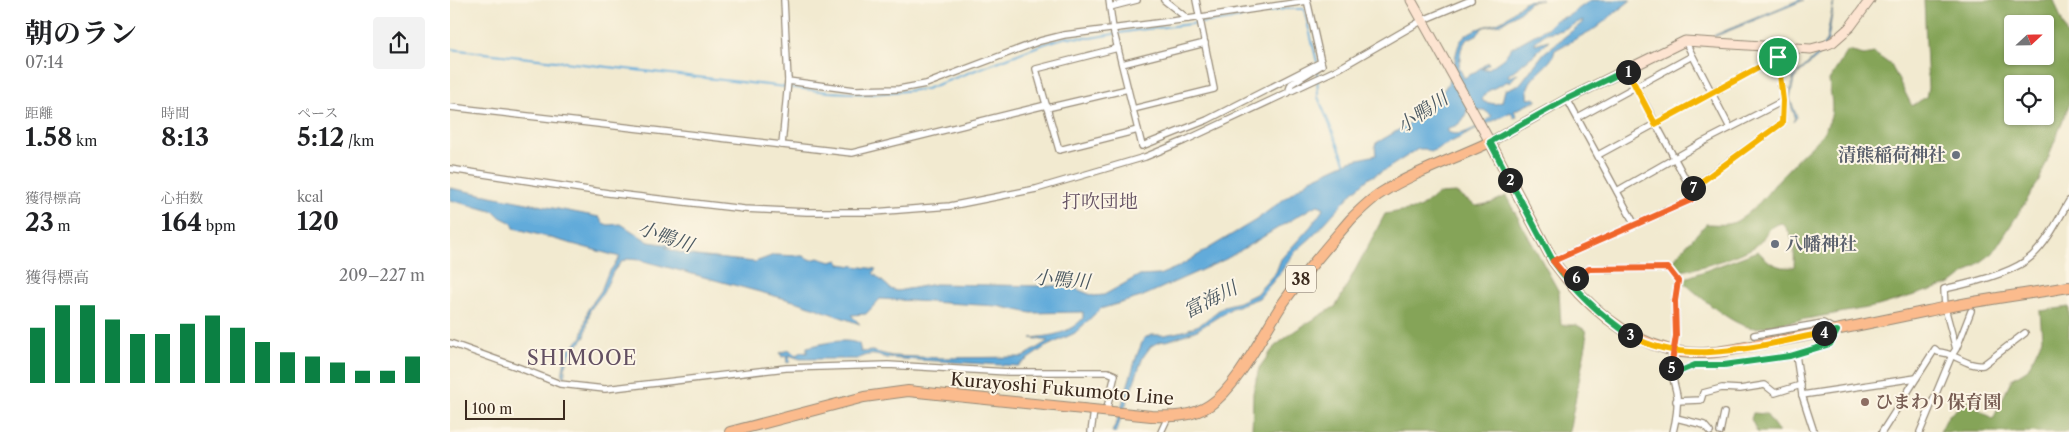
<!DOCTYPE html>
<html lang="ja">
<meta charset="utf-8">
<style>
body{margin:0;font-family:"Libre Caslon Text","Noto Serif JP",serif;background:#f2f2f2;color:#202124;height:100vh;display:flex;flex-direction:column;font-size:19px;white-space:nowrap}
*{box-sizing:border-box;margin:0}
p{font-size:16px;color:#757577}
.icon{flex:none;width:28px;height:28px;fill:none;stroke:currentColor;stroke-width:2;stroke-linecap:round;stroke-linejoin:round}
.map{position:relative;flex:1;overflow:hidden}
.sheet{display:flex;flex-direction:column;background:#fff;width:450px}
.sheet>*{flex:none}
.needle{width:32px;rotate:68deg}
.fabs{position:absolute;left:1554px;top:15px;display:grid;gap:10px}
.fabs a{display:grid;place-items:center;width:50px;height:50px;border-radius:5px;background:#fff;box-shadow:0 1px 4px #0004;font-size:25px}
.scale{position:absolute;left:15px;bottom:12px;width:100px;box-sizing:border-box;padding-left:5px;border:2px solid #3b2a1e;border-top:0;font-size:14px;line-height:18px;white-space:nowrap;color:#3b2a1e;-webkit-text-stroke:4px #fcf5e5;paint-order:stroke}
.pin{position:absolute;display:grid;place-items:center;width:42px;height:42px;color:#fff;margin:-21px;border:2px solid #fff;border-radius:50%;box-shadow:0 1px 5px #0007}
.km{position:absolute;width:25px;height:25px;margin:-12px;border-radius:50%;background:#222;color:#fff;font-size:14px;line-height:25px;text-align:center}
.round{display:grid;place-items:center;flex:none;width:52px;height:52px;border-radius:5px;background:#f2f2f2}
.headline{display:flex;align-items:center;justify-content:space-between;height:85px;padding:0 25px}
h1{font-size:28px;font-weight:700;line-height:38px}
.stats{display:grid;grid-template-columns:repeat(3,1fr);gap:8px;height:85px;padding:5px 25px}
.stats div{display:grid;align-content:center}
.stats b{font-size:25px;font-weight:700}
.stats small{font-size:14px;font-weight:400}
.stats p{font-size:14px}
.chart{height:140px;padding:10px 25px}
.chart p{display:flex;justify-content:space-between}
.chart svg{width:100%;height:90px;margin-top:5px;stroke:#0b8043;stroke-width:6}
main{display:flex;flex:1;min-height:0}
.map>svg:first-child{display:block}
.forest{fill:#85a458;stroke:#60673b;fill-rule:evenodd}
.water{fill:#62abda;stroke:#4e6a7c;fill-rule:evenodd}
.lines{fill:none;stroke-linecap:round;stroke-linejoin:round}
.stream{stroke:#62abda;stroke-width:2}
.street-casing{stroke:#968a77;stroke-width:8}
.secondary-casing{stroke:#968a77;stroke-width:11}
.primary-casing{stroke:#968a77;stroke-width:12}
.street{stroke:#fff;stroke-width:5.5}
.secondary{stroke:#fde4d1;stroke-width:9}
.primary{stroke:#fbbb8d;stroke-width:10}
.street-bridge-casing{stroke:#968a77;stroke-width:8;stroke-linecap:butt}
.street-bridge{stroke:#fff;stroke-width:5.5}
.split-1-casing{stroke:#fff;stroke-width:10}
.split-2-casing{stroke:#fff;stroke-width:10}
.split-3-casing{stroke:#fff;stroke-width:10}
.split-4-casing{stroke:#fff;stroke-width:10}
.split-5-casing{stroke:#fff;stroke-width:10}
.split-6-casing{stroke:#fff;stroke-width:10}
.split-7-casing{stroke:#fff;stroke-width:10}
.split-8-casing{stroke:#fff;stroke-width:10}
.split-1{stroke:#f5b400;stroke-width:6}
.split-2{stroke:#22a559;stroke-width:6}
.split-3{stroke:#22a559;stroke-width:6}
.split-4{stroke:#f5b400;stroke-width:6}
.split-5{stroke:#22a559;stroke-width:6}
.split-6{stroke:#f0652b;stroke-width:6}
.split-7{stroke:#f0652b;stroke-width:6}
.split-8{stroke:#f5b400;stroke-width:6}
.worship-dot{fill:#6b7280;stroke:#fcf5e5;stroke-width:2}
.education-dot{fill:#8d6e63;stroke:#fcf5e5;stroke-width:2}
.labels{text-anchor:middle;stroke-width:4;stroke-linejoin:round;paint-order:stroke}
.shield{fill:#fcf5e5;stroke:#75675a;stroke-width:1}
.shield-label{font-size:16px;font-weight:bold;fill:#3b2a1e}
.worship-label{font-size:18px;font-weight:bold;fill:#5b616d;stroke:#fcf5e5;text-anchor:end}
.street-label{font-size:18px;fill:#3b2a1e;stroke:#fcf5e5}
.education-label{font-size:18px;font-weight:bold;fill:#785e54;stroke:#fcf5e5;text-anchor:start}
.water-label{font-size:19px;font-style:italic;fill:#495760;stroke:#fcf5e5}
.neighbourhood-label{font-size:19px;fill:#635062;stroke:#fcf5e5}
.quarter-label{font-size:20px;letter-spacing:1px;fill:#635062;stroke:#fcf5e5}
</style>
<main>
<section class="sheet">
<div class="headline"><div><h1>朝のラン</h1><p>07:14</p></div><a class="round"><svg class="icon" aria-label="share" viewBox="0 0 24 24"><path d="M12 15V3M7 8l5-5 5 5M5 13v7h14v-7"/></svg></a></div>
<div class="stats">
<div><p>距離</p><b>1.58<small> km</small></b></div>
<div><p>時間</p><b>8:13</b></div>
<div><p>ペース</p><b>5:12<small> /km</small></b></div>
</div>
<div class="stats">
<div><p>獲得標高</p><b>23<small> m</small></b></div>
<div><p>心拍数</p><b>164<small> bpm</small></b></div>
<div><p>kcal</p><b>120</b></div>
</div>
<div class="chart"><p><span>獲得標高</span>209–227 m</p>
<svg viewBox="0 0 160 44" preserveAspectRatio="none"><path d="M5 44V17M15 44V6M25 44V6M35 44V13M45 44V20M55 44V20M65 44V15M75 44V11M85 44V17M95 44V24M105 44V29M115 44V31M125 44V34M135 44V38M145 44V38M155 44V31"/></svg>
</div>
</section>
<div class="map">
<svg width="1619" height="432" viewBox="0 0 1619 432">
<rect width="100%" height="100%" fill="#fcf5e5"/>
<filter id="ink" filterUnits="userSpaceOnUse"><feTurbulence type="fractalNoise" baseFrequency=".02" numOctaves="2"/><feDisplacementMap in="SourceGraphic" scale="10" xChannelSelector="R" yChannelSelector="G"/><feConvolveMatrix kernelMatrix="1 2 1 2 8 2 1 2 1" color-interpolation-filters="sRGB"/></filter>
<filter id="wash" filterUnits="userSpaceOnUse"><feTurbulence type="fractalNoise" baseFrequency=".0096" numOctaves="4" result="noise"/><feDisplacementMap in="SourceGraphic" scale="20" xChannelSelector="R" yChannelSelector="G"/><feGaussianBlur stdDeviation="1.12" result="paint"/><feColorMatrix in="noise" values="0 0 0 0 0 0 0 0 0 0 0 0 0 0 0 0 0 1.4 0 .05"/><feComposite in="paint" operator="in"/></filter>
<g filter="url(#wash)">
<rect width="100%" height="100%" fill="#f2ead0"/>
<g class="forest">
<path d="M1474 0H1604L1619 40V105L1589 181 1543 253 1501 284 1428 306 1306 328C1283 328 1249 295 1232 281L1233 279 1308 251C1319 263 1327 269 1344 267 1345 251 1344 235 1332 223 1313 227 1317 240 1304 247 1289 256 1244 271 1227 271L1223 262 1229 253 1256 224C1266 224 1278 226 1287 221 1310 208 1325 181 1344 163 1356 149 1372 139 1379 122 1385 110 1380 93 1379 80L1398 51 1414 55 1424 53 1441 65 1462 106 1476 97 1478 88ZM1562 24H1595V56H1562ZM1562 84H1595V116H1562Z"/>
<path d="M1006 193 1026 206 1041 203 1056 196 1109 292 1111 325H1127L1135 330 1137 340 1119 432H802L803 393 809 368 825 346 846 330 886 306 935 214 969 208 988 194Z"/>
<path d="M1619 307V432H1490L1498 416 1517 401 1543 419 1562 379 1578 369 1592 339 1590 311Z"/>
<path d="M1303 413 1316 414 1329 432H1307L1301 419Z"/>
</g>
<g class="water">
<path d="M1092 0 1080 2 1068 13 1050 24 1033 27 1028 34 1016 40 1011 49 1009 67 1014 78 1025 72 1038 62 1039 64 1031 69H1038L1054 58 1061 48 1097 28 1105 20 1118 16 1141 0H1181L1146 28 1105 50C1103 65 1083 72 1078 87 1077 90 1079 95 1078 99L1085 98 1087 100 1064 111 1067 116 1064 118 1061 112 981 152 975 149H968L935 170 919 178 903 192 863 236 845 252 830 273 809 298 782 308 747 330 720 340 709 342 701 346 693 357 666 432H662L667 421 687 355 694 338 702 335H714L734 331 751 324 774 306 789 302 806 294 826 272 831 259 861 226 872 211 873 207 868 205 863 207 776 259 691 297 650 309 625 333 595 347 568 366 436 358C426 354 417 353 407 359H350L339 355 340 362 337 363 336 356 332 357 330 353 338 350 346 355 351 352 357 353V347C372 344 395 337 409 344L411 352 422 351 442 356 493 358 573 357 598 341 581 338C601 336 619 334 633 318V312L581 313 547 306 430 299 416 314 401 315 410 324 351 303 190 260 177 259 171 262 163 272 153 293 140 310 135 337 120 354 115 368V377L112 376 115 358 120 348 132 337 138 309 151 291 157 275 170 257 64 228 62 223 50 217 45 212 0 200V188L149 217 153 223 158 225 171 224 199 242 228 246 215 247 223 251 246 256 305 262 324 255 353 256 361 260 368 258 381 262 388 260 390 264 426 269 423 273 441 289 447 291 485 284 598 286 616 285 644 296 654 295 688 276 709 275 728 267 806 220 861 179 900 161 926 155 925 146 926 143C953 128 986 109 1000 79 1006 67 1004 50 1012 39 1023 26 1042 27 1053 20 1062 14 1067 7 1076 1ZM1133 20 1132 23 1094 53 1070 84 1055 90 1052 102 1045 104 1034 102 1032 99 1038 91 1058 81 1059 83 1068 73 1059 77 1058 75 1085 54 1099 40 1085 44V42L1096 33 1112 30ZM1017 110H1034L1042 116C1032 124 1012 139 998 132V128C1009 126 1014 121 1017 110Z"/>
<path d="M1349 0H1354L1261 38 1260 37Z"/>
<path d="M1384 0 1378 40 1371 54 1350 72 1344 79 1340 99 1347 117 1343 122 1345 117 1339 99 1343 78 1367 55 1376 41Z"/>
</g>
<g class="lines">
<g class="stream">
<path d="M0 49 379 92 423 94 476 89 594 44 617 37 640 38 688 30 777 20 834 9H854L867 62"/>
<path d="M867 69 868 97 896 164"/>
</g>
</g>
</g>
<g filter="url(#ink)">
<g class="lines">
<defs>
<g id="street">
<path d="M659 0 663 29 692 146 757 120 871 62 872 65 841 84 838 93"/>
<path d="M714 0 738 19"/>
<path d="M857 0 871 62"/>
<path d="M660 7 687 0"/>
<path d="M1235 41 1280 128"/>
<path d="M668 48 586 69 609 150 688 130"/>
<path d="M672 64 755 43"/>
<path d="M1177 70 1242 191"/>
<path d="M338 81 405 90 449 89 476 84 590 41 614 35 738 19 857 1"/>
<path d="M1117 99 1185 225"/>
<path d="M0 107 402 153 596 105"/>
<path d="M597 108 678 89"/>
<path d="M683 109 764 89 746 0"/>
<path d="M1128 118 1242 56"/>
<path d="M332 145 338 81 334 0"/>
<path d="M1148 155 1328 57"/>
<path d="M0 169 158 193 294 209 357 212H424L500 206 586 189 695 157 734 141 888 69 973 20 1021 0"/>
<path d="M1167 191 1253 142 1333 101"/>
<path d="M1103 261 1241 200 1242 191 1246 185 1332 123 1333 101 1327 46"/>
<path d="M1121 282 1134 271 1139 269 1218 268 1228 281 1225 301 1226 336"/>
<path d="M0 343 70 368 110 384 155 389 336 368 438 365 558 372H658L665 375 656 412"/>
<path d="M1507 347 1521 311"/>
<path d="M1346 355 1352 395 1364 432"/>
<path d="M1221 363C1221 375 1225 385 1227 396 1228 408 1226 420 1223 432"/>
<path d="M1221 375 1245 365H1274L1340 356 1380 344 1387 331 1373 323 1304 335"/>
<path d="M1352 395 1466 378"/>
<path d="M1226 401 1251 400 1253 393 1272 388 1290 389 1315 385 1325 393 1351 385"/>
<path d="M1226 418 1254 425 1260 432"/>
<path d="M641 432 644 411"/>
<path d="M711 432 718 417"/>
<path d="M1270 432 1274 413"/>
<path d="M1432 432 1485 349 1488 352C1504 352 1516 367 1533 365L1575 333"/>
<path d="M1470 432 1502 355 1506 349 1495 308 1494 289C1518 284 1564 273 1582 256 1598 241 1608 220 1619 201"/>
</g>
<path id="secondary" d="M961 0 1040 142 1117 99 1235 41 1361 49 1376 45 1383 42 1400 27 1420 0"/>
<path id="primary" d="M280 432 414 397 458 391 701 416C722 417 742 417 760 405 788 386 812 335 831 306 852 275 877 247 901 219 910 210 920 200 931 193 964 172 1004 159 1040 142L1103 261C1132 301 1169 336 1217 349 1251 359 1288 348 1322 342 1379 332 1435 320 1492 308 1534 299 1577 294 1619 287"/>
</defs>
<use href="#street" class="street-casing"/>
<use href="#secondary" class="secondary-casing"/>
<use href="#primary" class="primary-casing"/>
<use href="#street" class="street"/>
<use href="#secondary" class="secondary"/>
<use href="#primary" class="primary"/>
<defs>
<path id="street-bridge" d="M1221 363 1226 336"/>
</defs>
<use href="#street-bridge" class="street-bridge-casing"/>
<use href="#street-bridge" class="street-bridge"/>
</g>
</g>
<g class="lines" filter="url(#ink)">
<defs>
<path id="split-1" d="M1178 72 1205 124 1328 57"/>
<path id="split-2" d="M1060 180 1040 142 1117 99 1177 70 1178 72"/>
<path id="split-3" d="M1060 180 1103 261C1124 290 1150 315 1180 335"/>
<path id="split-4" d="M1180 335C1235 369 1315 344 1374 333"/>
<path id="split-5" d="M1221 368V375L1245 365H1274L1340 356 1380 344 1387 331 1374 333"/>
<path id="split-6" d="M1126 278 1139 269 1218 268 1228 281 1225 301 1226 336 1221 368"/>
<path id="split-7" d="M1126 278 1121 282 1103 261 1241 200 1243 188"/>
<path id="split-8" d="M1243 188 1332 123 1333 101 1328 57"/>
</defs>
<use href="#split-1" class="split-1-casing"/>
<use href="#split-2" class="split-2-casing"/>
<use href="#split-3" class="split-3-casing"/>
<use href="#split-4" class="split-4-casing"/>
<use href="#split-5" class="split-5-casing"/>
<use href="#split-6" class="split-6-casing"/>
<use href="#split-7" class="split-7-casing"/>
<use href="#split-8" class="split-8-casing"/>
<use href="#split-1" class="split-1"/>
<use href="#split-2" class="split-2"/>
<use href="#split-3" class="split-3"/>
<use href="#split-4" class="split-4"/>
<use href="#split-5" class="split-5"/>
<use href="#split-6" class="split-6"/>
<use href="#split-7" class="split-7"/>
<use href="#split-8" class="split-8"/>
</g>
<g class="worship-dot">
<circle cx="1506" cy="155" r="5"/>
<circle cx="1325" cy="244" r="5"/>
</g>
<circle class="education-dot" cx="1415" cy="402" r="5"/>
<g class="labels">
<rect class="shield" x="836" y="265.5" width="30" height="27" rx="4"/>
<g class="shield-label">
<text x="851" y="285">38</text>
</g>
<g class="worship-label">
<text x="1496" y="161">清熊稲荷神社</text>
<text x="1335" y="250" text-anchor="start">八幡神社</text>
</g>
<g class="street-label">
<text transform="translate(612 389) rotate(5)" y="6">Kurayoshi Fukumoto Line</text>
</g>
<g class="education-label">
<text x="1425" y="408">ひまわり保育園</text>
</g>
<g class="water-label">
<text transform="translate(972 112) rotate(-34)" y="7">小鴨川</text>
<text transform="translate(216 236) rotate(19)" y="7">小鴨川</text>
<text transform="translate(612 279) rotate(5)" y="7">小鴨川</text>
<text transform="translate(760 299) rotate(-27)" y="7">富海川</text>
</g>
<g class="neighbourhood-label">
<text x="650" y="208">打吹団地</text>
</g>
<g class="quarter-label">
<text x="132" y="365">SHIMOOE</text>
</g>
</g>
</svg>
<div class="fabs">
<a><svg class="needle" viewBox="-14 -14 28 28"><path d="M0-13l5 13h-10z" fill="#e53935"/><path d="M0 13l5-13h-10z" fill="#757577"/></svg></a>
<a><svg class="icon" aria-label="locate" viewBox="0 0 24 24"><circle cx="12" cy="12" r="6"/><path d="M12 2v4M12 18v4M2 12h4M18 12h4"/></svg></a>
</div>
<div class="scale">100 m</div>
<div class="pin" style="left:1328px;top:57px;background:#1e9e55"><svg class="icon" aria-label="arrive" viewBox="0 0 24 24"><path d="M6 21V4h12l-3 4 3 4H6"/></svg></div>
<b class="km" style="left:1178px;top:72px">1</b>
<b class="km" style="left:1060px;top:180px">2</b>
<b class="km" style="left:1180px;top:335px">3</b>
<b class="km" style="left:1374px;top:333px">4</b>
<b class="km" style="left:1221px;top:368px">5</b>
<b class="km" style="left:1126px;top:278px">6</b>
<b class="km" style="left:1243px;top:188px">7</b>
</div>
</main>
